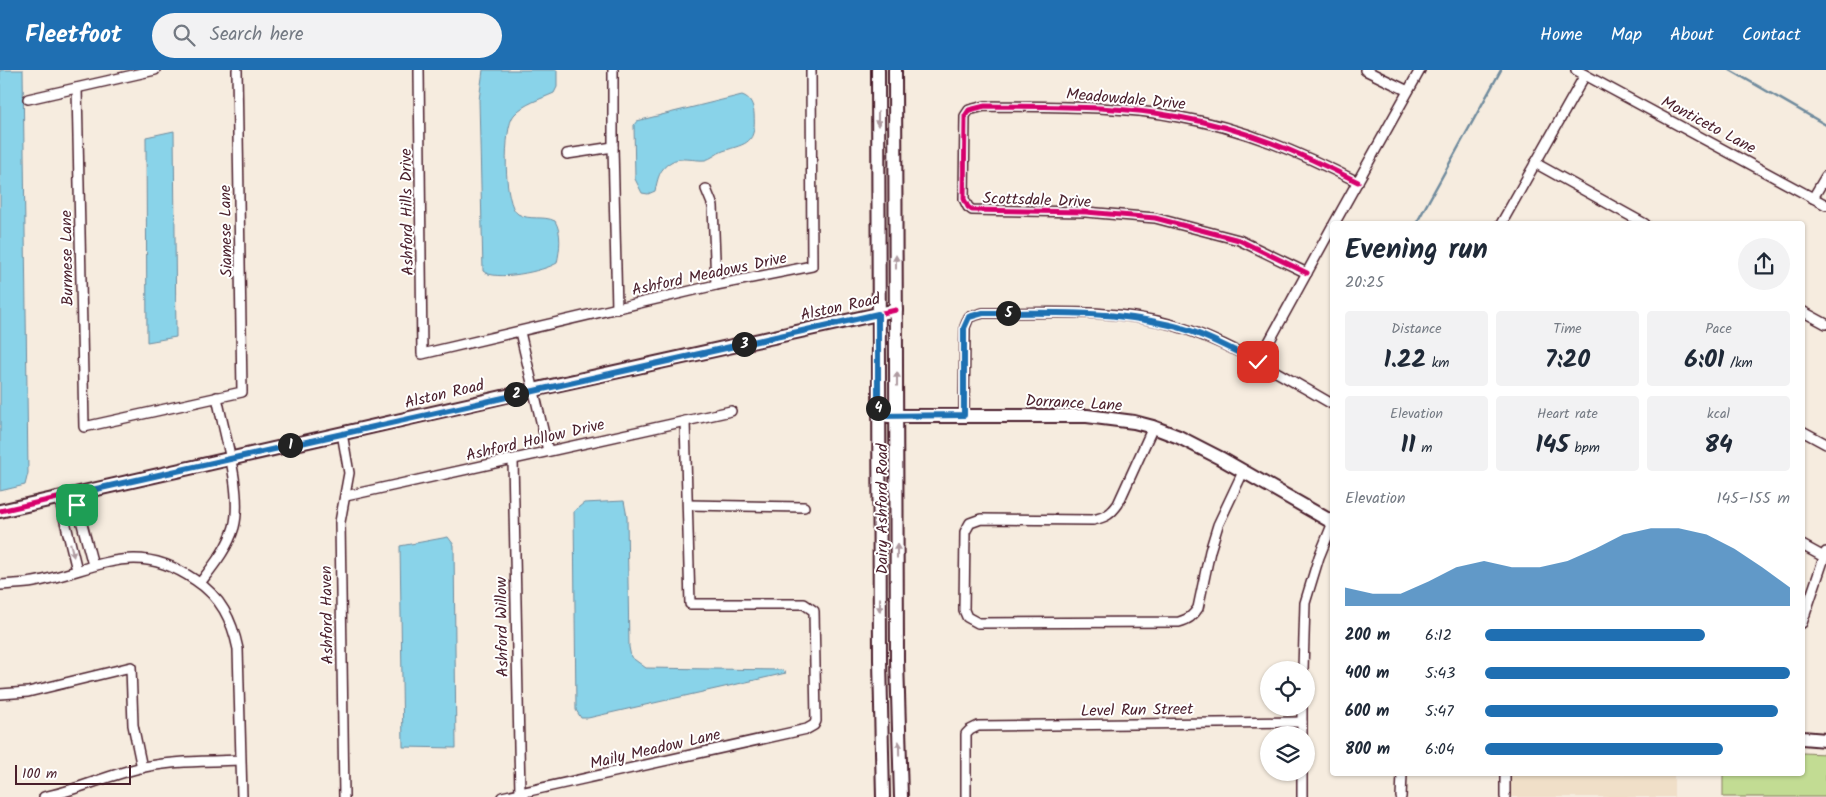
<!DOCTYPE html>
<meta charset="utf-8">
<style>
body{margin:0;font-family:Kalam,sans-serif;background:#f2f2f3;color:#1f2937;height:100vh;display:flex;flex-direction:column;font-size:19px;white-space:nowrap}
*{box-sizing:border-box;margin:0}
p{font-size:16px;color:#747a83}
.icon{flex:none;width:28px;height:28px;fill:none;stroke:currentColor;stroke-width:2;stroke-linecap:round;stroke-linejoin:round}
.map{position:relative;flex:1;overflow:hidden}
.details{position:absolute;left:1330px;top:151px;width:475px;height:555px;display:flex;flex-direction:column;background:#fff;border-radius:5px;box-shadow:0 1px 4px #0004}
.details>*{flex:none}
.fabs{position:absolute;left:1260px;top:591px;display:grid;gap:10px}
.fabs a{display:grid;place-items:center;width:55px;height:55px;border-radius:50%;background:#fff;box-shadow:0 1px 4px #0004;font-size:25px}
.scale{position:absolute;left:15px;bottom:12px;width:116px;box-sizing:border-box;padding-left:5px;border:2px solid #4a1f2b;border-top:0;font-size:14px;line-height:18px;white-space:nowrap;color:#4a1f2b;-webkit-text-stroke:4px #fff;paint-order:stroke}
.pin{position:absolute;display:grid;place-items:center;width:42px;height:42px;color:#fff;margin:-21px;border-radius:10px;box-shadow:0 2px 8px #0006}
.km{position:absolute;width:25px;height:25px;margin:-12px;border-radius:50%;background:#222;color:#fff;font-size:14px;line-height:25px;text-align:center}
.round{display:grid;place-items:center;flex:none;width:52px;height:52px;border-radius:26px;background:#f2f2f3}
.headline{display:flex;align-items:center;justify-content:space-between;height:85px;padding:0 15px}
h1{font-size:28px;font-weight:700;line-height:38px}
.metrics{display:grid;grid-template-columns:repeat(3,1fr);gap:8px;height:85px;padding:5px 15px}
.metrics div{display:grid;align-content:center;border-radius:5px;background:#f2f2f3;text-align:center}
.metrics b{font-size:25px;font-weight:700}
.metrics small{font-size:14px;font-weight:400}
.metrics p{font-size:14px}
.chart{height:140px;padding:10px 15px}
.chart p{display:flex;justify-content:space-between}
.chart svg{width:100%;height:90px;margin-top:5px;fill:#1f6fb2;opacity:.7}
ul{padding:0 15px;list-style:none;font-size:16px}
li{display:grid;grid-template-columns:80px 60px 1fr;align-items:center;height:38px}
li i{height:12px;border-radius:6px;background:#1f6fb2}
header{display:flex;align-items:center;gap:30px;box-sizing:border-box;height:70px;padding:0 25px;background:#1f6fb2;color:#fff}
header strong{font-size:24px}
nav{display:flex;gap:28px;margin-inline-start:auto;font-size:18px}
.search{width:350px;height:45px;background:#f2f2f3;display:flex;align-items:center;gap:12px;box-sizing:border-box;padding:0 18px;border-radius:28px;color:#747a83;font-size:19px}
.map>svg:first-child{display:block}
.built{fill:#f0dfc8}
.green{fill:#c2dc93;stroke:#867e5f}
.water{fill:#89d3e9;stroke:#708b9d}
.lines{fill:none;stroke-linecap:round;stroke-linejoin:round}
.stream{stroke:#708b9d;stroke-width:2.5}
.street-casing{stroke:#4a1f2b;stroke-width:12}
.secondary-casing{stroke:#4a1f2b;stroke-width:16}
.street{stroke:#fff;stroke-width:9}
.secondary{stroke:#fff;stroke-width:12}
.cycleway-casing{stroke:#fff;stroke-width:8}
.cycleway{stroke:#d6006c;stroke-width:5}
.oneway{fill:#ae9aa0}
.route-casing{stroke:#fff;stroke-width:10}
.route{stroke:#1f6fb2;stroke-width:6}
.labels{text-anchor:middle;stroke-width:4;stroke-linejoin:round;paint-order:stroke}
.street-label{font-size:16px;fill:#4a1f2b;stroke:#fff}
</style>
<header>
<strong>Fleetfoot</strong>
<div class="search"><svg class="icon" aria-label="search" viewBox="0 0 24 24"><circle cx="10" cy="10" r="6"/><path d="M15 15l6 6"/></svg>Search here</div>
<nav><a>Home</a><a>Map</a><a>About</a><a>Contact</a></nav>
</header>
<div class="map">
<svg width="1826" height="727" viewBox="0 0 1826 727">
<rect width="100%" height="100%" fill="#f6ecdf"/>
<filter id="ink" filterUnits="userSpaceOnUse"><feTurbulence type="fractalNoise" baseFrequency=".02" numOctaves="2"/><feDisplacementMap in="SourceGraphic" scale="10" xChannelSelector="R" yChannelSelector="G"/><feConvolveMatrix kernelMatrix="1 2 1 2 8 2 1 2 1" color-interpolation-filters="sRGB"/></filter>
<g filter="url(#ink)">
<path class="built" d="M1510 704H1674V727H1511Z"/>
<path class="green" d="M1803 683 1826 684V727H1723V704H1802Z"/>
<g class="water">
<path d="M0 0H23L28 403 25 415 0 421Z"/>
<path d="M483 0H557V17L554 23C541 29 523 34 514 45 503 57 503 135 518 144 530 151 543 145 555 151 562 163 560 179 557 193 544 201 495 212 483 201L479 30Z"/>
<path d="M742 25C751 28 753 35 754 43 756 74 748 73 723 81 717 83 711 89 705 90 695 91 680 86 671 92 659 99 658 108 655 121L648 124 642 123 635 109 634 55 637 51Z"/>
<path d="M174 61 176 267 147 272 146 67Z"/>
<path d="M624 431 627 447 629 577 631 587 646 598 781 600 786 603 588 648H581L576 640 574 441 584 433Z"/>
<path d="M448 467 454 475 456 678 403 677 400 476Z"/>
</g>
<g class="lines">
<g class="stream">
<path d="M1730 0 1826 55"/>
<path d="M1416 154 1501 0"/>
</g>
<defs>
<g id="street">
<path d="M419 0 422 284 716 215 812 196 811 0"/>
<path d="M613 0V77L617 239"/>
<path d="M1365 0 1408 21"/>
<path d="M1576 0 1826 135"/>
<path d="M77 18 84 357 242 322 237 0"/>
<path d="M28 29 155 0"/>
<path d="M567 84 613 77"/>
<path d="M1535 93 1645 154"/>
<path d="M706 119 713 136 716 215"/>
<path d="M1813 128 1826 106"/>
<path d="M1334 154 1420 0"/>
<path d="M1501 154 1585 5"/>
<path d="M1307 203 1239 170 1155 148 1086 142 972 140 968 137 964 129 965 46 969 40 985 36C1050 37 1115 35 1179 47 1243 58 1301 83 1358 112"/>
<path d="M1802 241 1826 254"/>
<path d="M520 262 548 381"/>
<path d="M1258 292 1332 157"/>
<path d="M964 345 965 257 969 247 983 243C1046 243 1112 238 1173 255 1230 272 1281 305 1332 334"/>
<path d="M1153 357 1118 434C1111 444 1106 447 1093 450L981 449 970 453 965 462 964 540 967 547 978 553 1179 552C1189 549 1193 546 1198 538L1210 481 1218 455 1243 402"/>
<path d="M1802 361 1826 374"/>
<path d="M342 363 349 403 340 452 344 727"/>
<path d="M513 390 520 723"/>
<path d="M74 424 93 495"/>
<path d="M346 426 731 341"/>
<path d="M59 427 77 500"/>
<path d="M688 435 804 437"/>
<path d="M1802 475 1824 487"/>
<path d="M200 513C213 496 228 478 234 457 243 423 224 363 217 327"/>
<path d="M0 515C11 514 23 514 34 512 97 500 134 468 195 510 221 527 232 550 238 579L242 727"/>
<path d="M1802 553 1826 482"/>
<path d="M1303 600 1305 533 1319 487 1332 455"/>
<path d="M0 624 28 622 131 597 133 655 142 698"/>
<path d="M1302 665V638"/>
<path d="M44 727C78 720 110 704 144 697 175 691 207 691 240 690"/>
<path d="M502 727 807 659 814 655 816 651 814 541 804 534H690L685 351"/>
<path d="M966 727V664L970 660 978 656 1302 652"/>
<path d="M1302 727V702"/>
<path d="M1401 727 1402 704"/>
<path d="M1505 727V704"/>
</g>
<g id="secondary">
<path d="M878 0 880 590 883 727"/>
<path d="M895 0 897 590 901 727"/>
<path d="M888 346H1087L1134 352 1153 357 1179 367 1220 388 1332 452"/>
<path d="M0 441 533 320 896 240"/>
<path d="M1802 668 1826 670"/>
</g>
</defs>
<use href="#street" class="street-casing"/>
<use href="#secondary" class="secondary-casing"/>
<use href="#street" class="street"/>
<use href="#secondary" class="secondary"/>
<defs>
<g id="cycleway">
<path d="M1307 203 1239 170 1155 148 1086 142 972 140 968 137 964 129 965 46 969 40 985 36C1050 37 1115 35 1179 47 1243 58 1301 83 1358 112"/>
<path d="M0 441 533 320 896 240"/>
</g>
</defs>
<use href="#cycleway" class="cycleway-casing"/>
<use href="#cycleway" class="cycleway"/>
</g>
<defs><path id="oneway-solid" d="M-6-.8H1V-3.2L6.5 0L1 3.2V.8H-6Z" transform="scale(1.25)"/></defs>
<g class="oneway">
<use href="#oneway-solid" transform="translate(878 49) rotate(90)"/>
<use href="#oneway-solid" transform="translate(896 192) rotate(-90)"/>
<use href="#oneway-solid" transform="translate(897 309) rotate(-90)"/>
<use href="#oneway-solid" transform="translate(72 480) rotate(76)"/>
<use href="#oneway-solid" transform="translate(897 481) rotate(-90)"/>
<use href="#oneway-solid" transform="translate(880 535) rotate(90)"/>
<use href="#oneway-solid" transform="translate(899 678) rotate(-91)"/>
</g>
</g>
<g class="lines" filter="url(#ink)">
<defs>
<path id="route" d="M77 435 74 424 878 244V346L964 345V258L969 247 983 243C1046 243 1109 240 1170 255 1201 262 1230 279 1258 292"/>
</defs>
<use href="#route" class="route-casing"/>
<use href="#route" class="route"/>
</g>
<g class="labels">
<g class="street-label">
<text transform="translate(1126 28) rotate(5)" y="6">Meadowdale Drive</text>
<text transform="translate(1709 54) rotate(28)" y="6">Monticeto Lane</text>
<text transform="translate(1037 129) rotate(2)" y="6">Scottsdale Drive</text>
<text transform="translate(406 142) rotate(-91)" y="6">Ashford Hills Drive</text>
<text transform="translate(225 161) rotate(-91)" y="6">Siamese Lane</text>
<text transform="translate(66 188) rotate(-91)" y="6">Burmese Lane</text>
<text transform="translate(709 203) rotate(-12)" y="6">Ashford Meadows Drive</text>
<text transform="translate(840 236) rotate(-12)" y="6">Alston Road</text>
<text transform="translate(444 323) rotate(-13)" y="6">Alston Road</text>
<text transform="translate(1074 332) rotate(3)" y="6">Dorrance Lane</text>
<text transform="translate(535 369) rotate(-13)" y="6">Ashford Hollow Drive</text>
<text transform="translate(881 439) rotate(-90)" y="6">Dairy Ashford Road</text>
<text transform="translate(326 545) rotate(-91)" y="6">Ashford Haven</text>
<text transform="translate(501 557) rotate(-91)" y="6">Ashford Willow</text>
<text transform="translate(1137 639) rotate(-1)" y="6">Level Run Street</text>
<text transform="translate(655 678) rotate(-13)" y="6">Maily Meadow Lane</text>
</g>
</g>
</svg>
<div class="fabs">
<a><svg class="icon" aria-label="locate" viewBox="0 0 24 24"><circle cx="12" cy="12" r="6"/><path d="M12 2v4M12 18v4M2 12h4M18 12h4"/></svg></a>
<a><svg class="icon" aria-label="layers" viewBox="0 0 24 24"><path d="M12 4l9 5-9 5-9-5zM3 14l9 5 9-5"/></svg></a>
</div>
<div class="scale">100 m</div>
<div class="pin" style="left:77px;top:435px;background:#1e9e55"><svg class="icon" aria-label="arrive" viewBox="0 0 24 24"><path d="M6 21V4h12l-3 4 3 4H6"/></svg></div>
<div class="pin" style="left:1258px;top:292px;background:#d93025"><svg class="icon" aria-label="check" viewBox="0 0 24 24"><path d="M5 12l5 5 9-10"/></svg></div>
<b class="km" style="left:290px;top:375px">1</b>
<b class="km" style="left:516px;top:324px">2</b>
<b class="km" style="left:744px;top:274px">3</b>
<b class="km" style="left:878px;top:338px">4</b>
<b class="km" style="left:1008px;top:243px">5</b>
<section class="details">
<div class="headline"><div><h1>Evening run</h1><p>20:25</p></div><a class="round"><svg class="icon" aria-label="share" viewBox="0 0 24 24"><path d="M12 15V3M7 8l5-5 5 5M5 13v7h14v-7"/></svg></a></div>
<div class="metrics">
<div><p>Distance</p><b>1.22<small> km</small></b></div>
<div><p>Time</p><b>7:20</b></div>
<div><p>Pace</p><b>6:01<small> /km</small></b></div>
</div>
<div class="metrics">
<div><p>Elevation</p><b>11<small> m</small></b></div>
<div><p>Heart rate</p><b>145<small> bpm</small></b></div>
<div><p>kcal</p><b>84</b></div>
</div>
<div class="chart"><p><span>Elevation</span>145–155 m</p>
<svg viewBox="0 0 160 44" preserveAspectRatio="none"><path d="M0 44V35L10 38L20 38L30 32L40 25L50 22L60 25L70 25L80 22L90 16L100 9L110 6L120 6L130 9L140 16L150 25L160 35V44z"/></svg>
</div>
<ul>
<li><b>200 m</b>6:12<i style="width:72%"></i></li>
<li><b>400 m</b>5:43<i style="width:100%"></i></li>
<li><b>600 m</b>5:47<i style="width:96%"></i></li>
<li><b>800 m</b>6:04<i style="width:78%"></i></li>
</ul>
</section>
</div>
